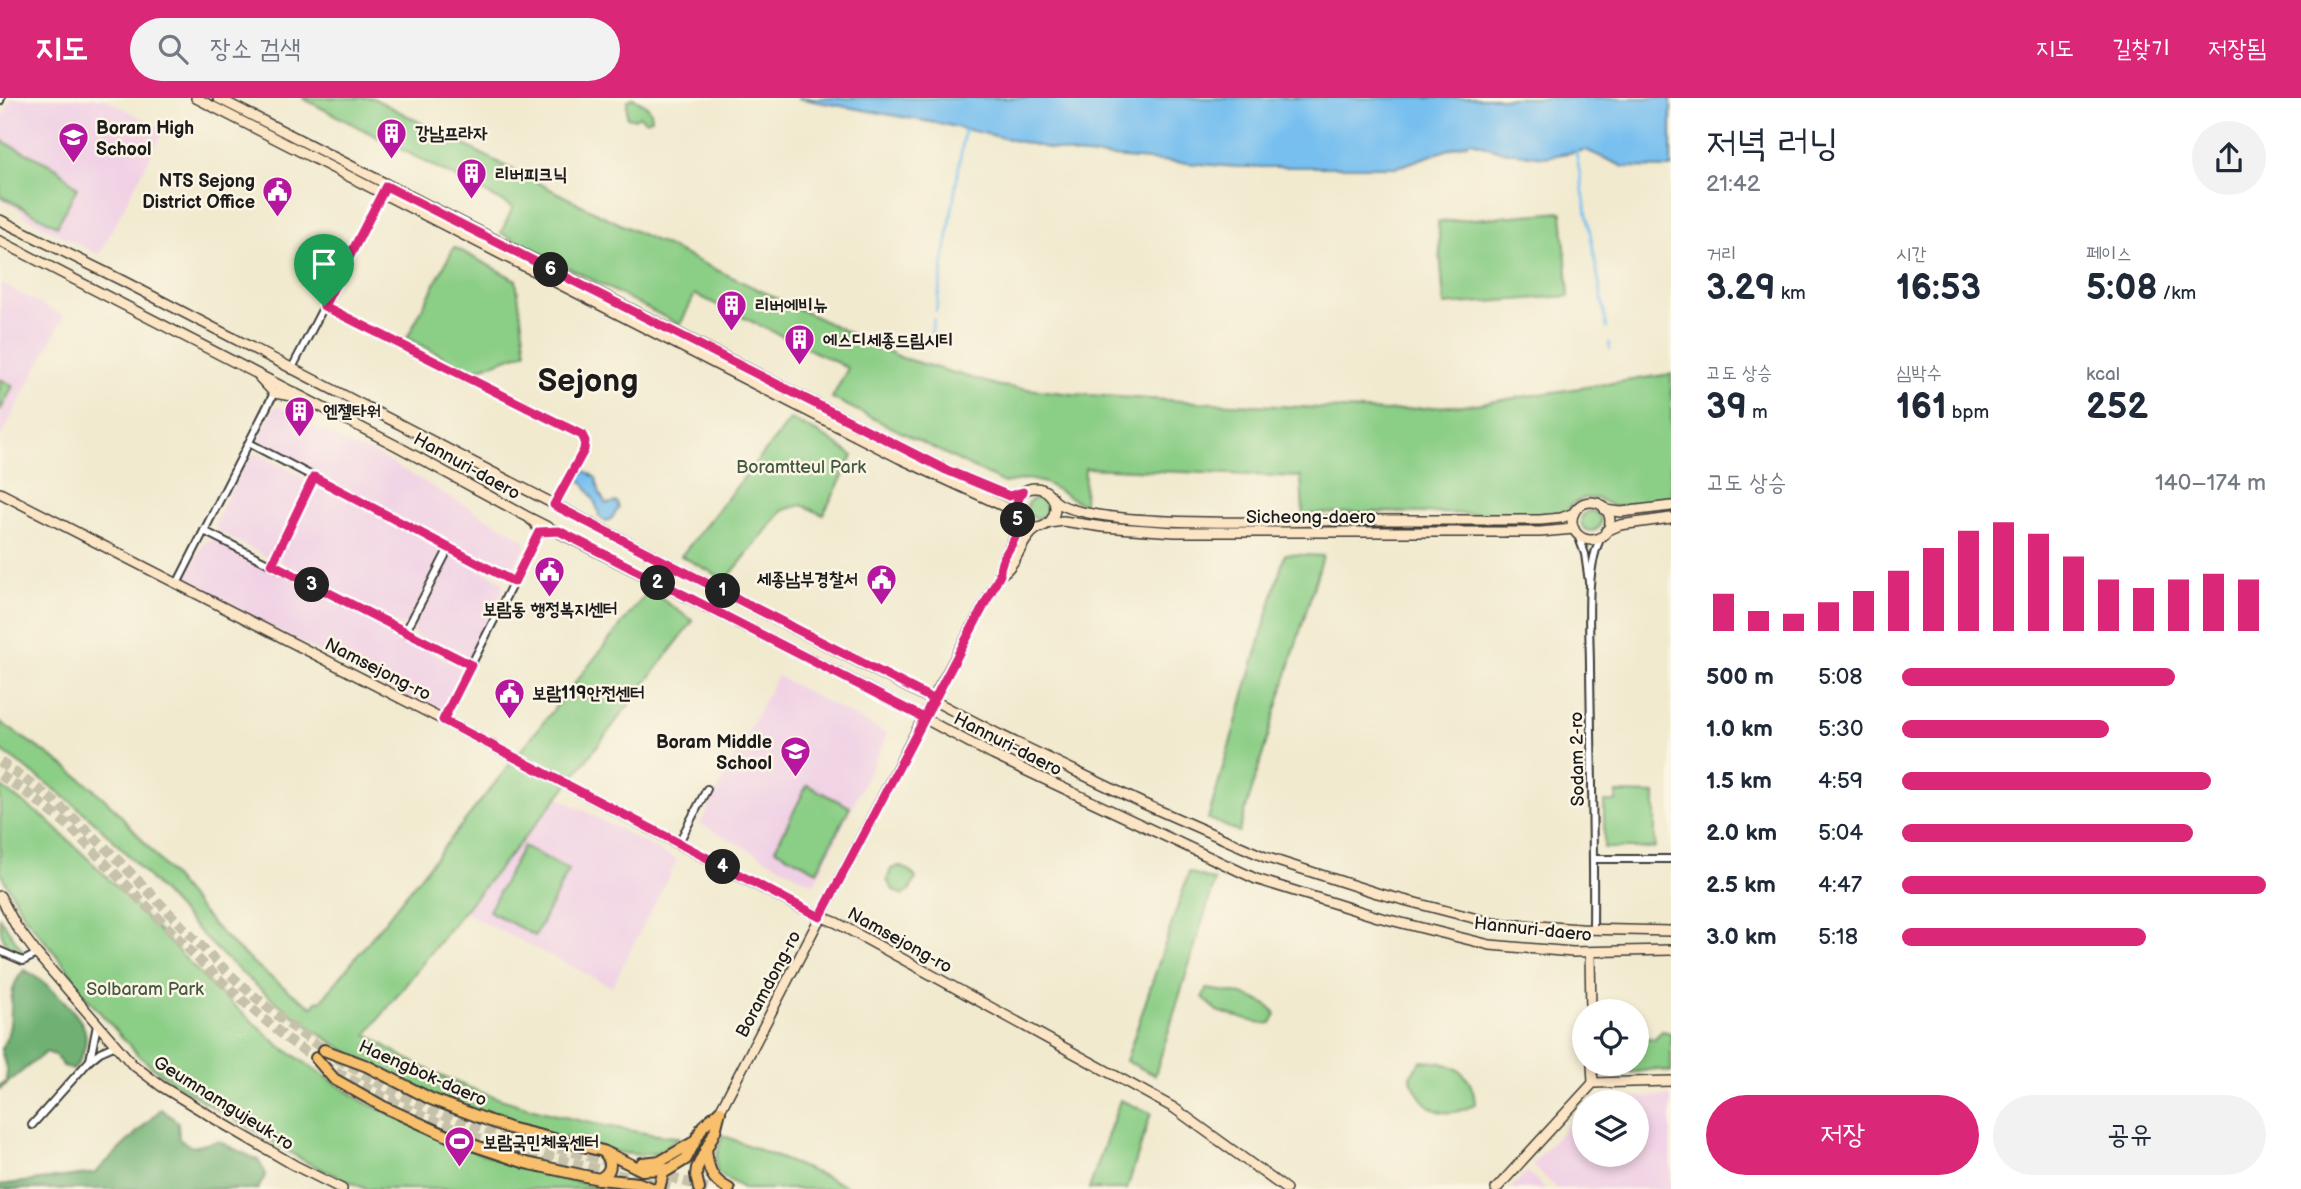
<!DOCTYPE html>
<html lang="ko">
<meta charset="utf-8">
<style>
body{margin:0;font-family:"Balsamiq Sans","Poor Story",sans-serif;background:#f2f2f3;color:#1f2937;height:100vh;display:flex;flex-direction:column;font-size:26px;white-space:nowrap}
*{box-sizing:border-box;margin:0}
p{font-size:23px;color:#747a83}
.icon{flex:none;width:38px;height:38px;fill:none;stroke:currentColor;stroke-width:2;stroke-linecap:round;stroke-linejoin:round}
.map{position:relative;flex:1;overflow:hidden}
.sheet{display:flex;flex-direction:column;background:#fff;width:630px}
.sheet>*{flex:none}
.fabs{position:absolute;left:1572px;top:901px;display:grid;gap:14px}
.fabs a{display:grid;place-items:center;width:77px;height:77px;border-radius:50%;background:#fff;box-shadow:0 4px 10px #0003;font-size:35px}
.pin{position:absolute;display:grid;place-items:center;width:60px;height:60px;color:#fff;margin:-72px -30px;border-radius:50% 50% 50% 0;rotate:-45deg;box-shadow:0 0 7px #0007}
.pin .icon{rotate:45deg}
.km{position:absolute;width:35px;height:35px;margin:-18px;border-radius:50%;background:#222;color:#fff;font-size:19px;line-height:35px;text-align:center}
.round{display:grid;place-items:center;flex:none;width:74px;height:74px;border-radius:37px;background:#f2f2f3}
.summary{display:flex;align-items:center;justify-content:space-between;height:119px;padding:0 35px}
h1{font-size:38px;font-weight:600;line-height:52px}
.figures{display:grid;grid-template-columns:repeat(3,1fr);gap:10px;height:119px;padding:7px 35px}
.figures div{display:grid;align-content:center}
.figures b{font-size:35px;font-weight:600}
.figures small{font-size:19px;font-weight:400}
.figures p{font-size:19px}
.chart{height:196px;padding:14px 35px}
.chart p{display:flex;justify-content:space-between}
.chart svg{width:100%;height:126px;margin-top:7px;stroke:#db2777;stroke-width:6}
.button{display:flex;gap:14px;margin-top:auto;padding:14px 35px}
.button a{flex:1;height:80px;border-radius:42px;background:#db2777;color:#fff;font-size:28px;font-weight:600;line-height:80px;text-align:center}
.button a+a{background:#f2f2f3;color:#1f2937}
ul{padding:0 35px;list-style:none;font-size:23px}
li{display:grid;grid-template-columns:112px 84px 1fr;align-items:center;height:52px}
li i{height:18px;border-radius:9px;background:#db2777}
header{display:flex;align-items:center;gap:42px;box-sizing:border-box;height:98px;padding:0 35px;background:#db2777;color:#fff}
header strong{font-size:33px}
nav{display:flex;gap:38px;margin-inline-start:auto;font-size:24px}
.search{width:490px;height:63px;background:#f2f2f3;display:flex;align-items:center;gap:18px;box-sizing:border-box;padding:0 24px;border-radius:38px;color:#747a83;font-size:26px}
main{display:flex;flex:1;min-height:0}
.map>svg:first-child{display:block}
.built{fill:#f0d0e5}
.green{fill:#8bce86;stroke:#547551;stroke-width:2}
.forest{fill:#70b173;stroke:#466648;stroke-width:2}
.water{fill:#77bfef;stroke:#4a6e86;stroke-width:2}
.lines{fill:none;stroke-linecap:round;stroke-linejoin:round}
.stream{stroke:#77bfef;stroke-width:2.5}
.highway-tunnel{stroke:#c6c1ab;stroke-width:10;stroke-dasharray:10 5;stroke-linecap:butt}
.street-casing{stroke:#3c3b37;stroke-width:10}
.secondary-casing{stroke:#3c3b37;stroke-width:12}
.highway-casing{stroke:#3c3b37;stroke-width:14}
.street{stroke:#fff;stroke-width:6}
.secondary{stroke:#fce5c4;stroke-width:9}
.highway{stroke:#f8bf6c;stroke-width:10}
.route-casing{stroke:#fff;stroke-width:14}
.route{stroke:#db2777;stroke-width:9}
.labels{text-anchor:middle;stroke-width:5;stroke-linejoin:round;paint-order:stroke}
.poi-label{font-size:18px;font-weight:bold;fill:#1c1c1c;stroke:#fcf5e5;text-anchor:start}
.street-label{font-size:18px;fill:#1c1c1c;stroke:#fcf5e5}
.park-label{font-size:18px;fill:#435a41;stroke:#fcf5e5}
.town-label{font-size:32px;font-weight:bold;fill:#1c1c1c;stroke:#fcf5e5}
</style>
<header>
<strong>지도</strong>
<div class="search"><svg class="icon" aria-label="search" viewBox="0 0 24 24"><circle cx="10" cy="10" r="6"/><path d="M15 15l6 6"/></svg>장소 검색</div>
<nav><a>지도</a><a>길찾기</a><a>저장됨</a></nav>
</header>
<main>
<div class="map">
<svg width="1671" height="1091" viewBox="0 0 1671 1091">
<rect width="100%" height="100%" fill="#fcf5e5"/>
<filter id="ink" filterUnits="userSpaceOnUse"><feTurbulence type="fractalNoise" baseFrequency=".0143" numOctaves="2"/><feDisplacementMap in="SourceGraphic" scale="14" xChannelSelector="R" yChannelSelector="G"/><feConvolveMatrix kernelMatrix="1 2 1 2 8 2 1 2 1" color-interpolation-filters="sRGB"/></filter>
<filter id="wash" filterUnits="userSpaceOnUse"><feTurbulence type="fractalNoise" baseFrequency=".00686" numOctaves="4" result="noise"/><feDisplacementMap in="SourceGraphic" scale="28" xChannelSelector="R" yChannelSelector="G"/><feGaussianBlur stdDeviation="1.57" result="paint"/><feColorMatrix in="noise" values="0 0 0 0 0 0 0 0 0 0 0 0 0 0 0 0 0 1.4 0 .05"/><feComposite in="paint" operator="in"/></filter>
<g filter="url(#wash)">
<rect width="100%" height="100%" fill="#f1eacf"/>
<g class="built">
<path d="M12 0H104L164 32 99 157 27 120 19 111 0 102V24Z"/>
<path d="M0 185 64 218 1 339H0Z"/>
<path d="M278 308 355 350 372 354 524 441 526 448 510 474 505 475 262 347 260 337 274 310Z"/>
<path d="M258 355 305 380 306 387 272 455 265 458 218 433 214 427 246 361 250 356Z"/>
<path d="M323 387 441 450V458L408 526 400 528 282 465 279 455 311 393 315 388Z"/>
<path d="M214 441 459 569 460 577 442 612 435 614 190 487 187 477 202 448 206 443Z"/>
<path d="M456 459 503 484V491L470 560 463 562 415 537 412 527 444 465 447 460Z"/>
<path d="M777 578 888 636 814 786 700 726Z"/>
<path d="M558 699 677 762 612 889 463 814Z"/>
<path d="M1671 998V1091H1557L1532 1067 1584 1009V1057H1636V1004H1588L1591 1001Z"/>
<path d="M1527 1073 1545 1091H1511Z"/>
</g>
<g class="green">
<path d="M302 0H373L595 114 902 260 1000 288 1073 296 1212 305 1386 313 1475 306 1671 276V400L1614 409 1599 401 1584 400 1572 406 1566 414 1552 417 1376 414 1303 416 1301 379 1085 370 1084 407 1045 385 1027 381 1004 385 832 300 848 270 695 196 680 227 501 135 513 109Z"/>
<path d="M632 0C642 4 652 8 652 21L646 23 639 18 635 21 627 19V3Z"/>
<path d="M0 42 57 70 77 90 57 128 0 98Z"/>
<path d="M1562 114 1569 198 1444 207 1438 124Z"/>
<path d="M454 149 516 182 526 254 471 273 407 240Z"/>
<path d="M0 281 13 288 0 313Z"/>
<path d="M791 321 829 341 853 358 823 417 802 407 783 412 726 482 681 458Z"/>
<circle cx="1037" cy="410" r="10"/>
<circle cx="1591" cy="423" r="10"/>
<path d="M1285 456 1323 458 1239 734 1208 721Z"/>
<path d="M649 492 693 523 558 699 463 814 367 936C439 986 521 1011 605 1028 630 1032 654 1038 679 1039 672 1045 665 1051 657 1054 637 1063 585 1046 564 1040 436 1009 330 957 234 868 186 824 147 774 101 730 70 701 35 676 0 652V624C38 650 79 675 112 708 144 741 172 779 202 814 233 851 272 882 312 909L318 902 321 903Z"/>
<path d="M807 687 850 709 817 773 775 751Z"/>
<path d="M0 688 46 721 103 775 211 887 280 948 364 1004 473 1053 602 1091H366L310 1066 203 1003 165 979 139 958 78 890 71 875 26 820 3 780 0 773Z"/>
<path d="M1616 695 1655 696V750H1604V704H1616Z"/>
<path d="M523 748 569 772 535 838 489 813Z"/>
<path d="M899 768 910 773 916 780 910 792 902 797 893 792 887 782 891 771Z"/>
<path d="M1189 774 1215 783 1155 977 1126 963Z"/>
<path d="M0 820 24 855 21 857C4 850 0 837 0 820Z"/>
<path d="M1206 891C1230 894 1260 896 1276 916L1271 925 1262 926 1217 913 1203 899Z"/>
<path d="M1662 933 1671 935V974L1655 971 1631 975 1629 966H1636V938L1654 941Z"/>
<path d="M1421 963C1451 963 1473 973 1475 1006 1443 1025 1421 1011 1410 978Z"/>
<path d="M1120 1002 1151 1015 1127 1091H1089Z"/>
<path d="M722 1037 829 1080 851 1091H745L717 1075 716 1061Z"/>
</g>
<g class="forest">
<path d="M24 872C42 880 76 911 84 930 89 943 82 962 73 972L63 968 55 957 46 954 0 991V987L6 984 7 974 1 951C21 918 0 899 24 872Z"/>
<path d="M161 1011 178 1024 179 1041 192 1049 218 1043 258 1062 266 1076 258 1091H0V1087L95 1075Z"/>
</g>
<g class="water">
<path d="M796 0H1671V70L1624 69 1586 52 1545 59 1500 53 1472 43 1398 69H1237L1074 56 947 27Z"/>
<path d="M580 373 587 374 596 380 600 396 606 406 617 404 619 410 611 421 606 423 599 419C599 409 586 385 577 380Z"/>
</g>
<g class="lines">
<g class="stream">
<path d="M1576 54 1607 230"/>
<path d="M936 213 965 30"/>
<path d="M930 241 934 221"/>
<path d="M1609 245 1610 251"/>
</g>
</g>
</g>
<g filter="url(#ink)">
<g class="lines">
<g class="highway-tunnel">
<path d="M0 664C83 717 145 792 214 861 288 934 387 1002 487 1032 529 1044 573 1054 615 1065"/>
<path d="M0 677 26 694 69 728 208 871 252 911 290 943 332 972 428 1021 481 1041 674 1091"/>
<path d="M655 1075 710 1091"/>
</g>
<defs>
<g id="street">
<path d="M0 3 1 0"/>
<path d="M324 208 582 337 585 343 584 352 554 407"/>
<path d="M291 272 386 88"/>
<path d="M249 345 514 484"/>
<path d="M204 433 471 567"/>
<path d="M1578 437 1585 456 1589 484"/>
<path d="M272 466 314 379"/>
<path d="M177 486 274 295"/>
<path d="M405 535 449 450"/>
<path d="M443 622 539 434"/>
<path d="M678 746 707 691"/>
<path d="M1594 761H1671"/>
<path d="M1593 831C1594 744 1591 657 1590 570 1590 534 1584 468 1602 438"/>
<path d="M0 853 23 863 37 856"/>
<path d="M97 927 90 962 100 954 116 947"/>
<path d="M32 1027 90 962"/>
</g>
<g id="secondary">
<path d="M196 0 899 360 1016 414"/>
<path d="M218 0 944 371 1009 398 1023 394"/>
<path d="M0 122 123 183 1000 637 1142 705 1265 759 1377 795 1493 825 1581 831 1671 833"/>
<path d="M0 143 395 347 526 418 867 590 993 657 1256 781 1378 819 1490 847 1573 854 1671 852"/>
<path d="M260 280 274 295 298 299"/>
<circle cx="1035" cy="410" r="20"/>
<path d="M0 395 443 622 801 810 837 825 1174 1010 1286 1091"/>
<path d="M1054 402C1087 433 1309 423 1364 422 1422 422 1481 422 1540 422L1561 420 1574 415"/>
<circle cx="1591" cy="423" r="19"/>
<path d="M1605 412 1621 414 1671 408"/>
<path d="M530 421 535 425 539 434 557 433"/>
<path d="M1049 425 1063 423 1103 429 1175 434H1540L1574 431"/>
<path d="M1606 433 1620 427 1671 420"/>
<path d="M1000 477C998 459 1020 443 1018 419"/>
<path d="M0 798 16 828 37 856 132 966 161 988 222 1025 294 1067 342 1091"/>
<path d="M1590 855 1591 914"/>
<path d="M1592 966 1593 985"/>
<path d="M720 1013 933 601 1000 477C1018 467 1020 441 1038 430"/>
<path d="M1496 1091 1593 985 1671 983"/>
</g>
<g id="highway">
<path d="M324 952 367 968 431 1001 509 1030 603 1053 642 1072 668 1071"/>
<path d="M316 960 334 981 384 1009 452 1040 526 1065 599 1081 638 1085 654 1091"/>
<path d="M706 1051C708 1071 711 1082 729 1091"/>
<path d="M642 1065 661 1063 694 1044"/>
<path d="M599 1081C611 1075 614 1065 604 1054"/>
<path d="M659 1091 663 1075 686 1061 703 1028 720 1013"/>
<path d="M699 1091 696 1077 697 1070 715 1033 720 1013"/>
</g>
</defs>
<use href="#street" class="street-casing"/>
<use href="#secondary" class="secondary-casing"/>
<use href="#highway" class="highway-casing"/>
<use href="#street" class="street"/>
<use href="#secondary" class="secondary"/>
<use href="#highway" class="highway"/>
</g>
</g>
<g class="lines" filter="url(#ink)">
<defs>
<path id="route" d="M324 208 582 337 585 343 584 352 554 407 933 601 924 620 559 433 539 434 514 484 314 379 272 466 471 567 443 622 820 819 1000 477C998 461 1015 447 1018 431 1021 416 1011 407 1023 394L1009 398 944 371 386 88 324 208"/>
</defs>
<use href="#route" class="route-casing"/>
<use href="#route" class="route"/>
</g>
<defs>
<symbol id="building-pin" viewBox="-11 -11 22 30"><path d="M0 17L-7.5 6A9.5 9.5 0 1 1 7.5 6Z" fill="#b5179e" stroke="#fcf5e5"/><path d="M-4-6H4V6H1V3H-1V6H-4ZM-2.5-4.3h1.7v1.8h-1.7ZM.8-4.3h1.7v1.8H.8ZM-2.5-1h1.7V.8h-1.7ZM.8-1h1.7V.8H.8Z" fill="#fff"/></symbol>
<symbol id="school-pin" viewBox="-11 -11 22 30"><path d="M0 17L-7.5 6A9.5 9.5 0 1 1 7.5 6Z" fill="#b5179e" stroke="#fcf5e5"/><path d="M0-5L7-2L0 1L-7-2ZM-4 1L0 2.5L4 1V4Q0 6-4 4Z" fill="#fff"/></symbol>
<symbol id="civic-pin" viewBox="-11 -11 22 30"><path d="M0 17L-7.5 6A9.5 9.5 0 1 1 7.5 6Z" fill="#b5179e" stroke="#fcf5e5"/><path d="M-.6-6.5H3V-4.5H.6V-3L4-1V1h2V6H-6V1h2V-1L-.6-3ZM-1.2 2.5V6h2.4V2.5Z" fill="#fff"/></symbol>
<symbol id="stadium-pin" viewBox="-11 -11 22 30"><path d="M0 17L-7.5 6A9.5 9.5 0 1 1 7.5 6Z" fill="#b5179e" stroke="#fcf5e5"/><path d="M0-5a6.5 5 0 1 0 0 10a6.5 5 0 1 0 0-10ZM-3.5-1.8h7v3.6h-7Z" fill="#fff"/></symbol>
</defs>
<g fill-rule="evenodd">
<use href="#building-pin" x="374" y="18" width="35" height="47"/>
<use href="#school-pin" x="56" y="22" width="35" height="47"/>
<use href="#building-pin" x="454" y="58" width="35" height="47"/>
<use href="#civic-pin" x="260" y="76" width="35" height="47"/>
<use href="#building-pin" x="714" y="190" width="35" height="47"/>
<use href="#building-pin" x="782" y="224" width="35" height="47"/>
<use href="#building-pin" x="282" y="296" width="35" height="47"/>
<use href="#civic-pin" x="532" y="456" width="35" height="47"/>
<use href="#civic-pin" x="864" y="464" width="35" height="47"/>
<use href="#civic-pin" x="492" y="578" width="35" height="47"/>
<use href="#school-pin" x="778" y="636" width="35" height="47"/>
<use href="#stadium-pin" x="442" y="1026" width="35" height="47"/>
</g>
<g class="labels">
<g class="poi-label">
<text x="96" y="36">Boram High<tspan x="96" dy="21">School</tspan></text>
<text x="415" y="41">강남프라자</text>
<text x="495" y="82">리버피크닉</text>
<text x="255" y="89" text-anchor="end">NTS Sejong<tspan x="255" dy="21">District Office</tspan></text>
<text x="755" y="213">리버에비뉴</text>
<text x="823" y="248">에스디세종드림시티</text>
<text x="323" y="319">엔젤타워</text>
<text x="858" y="487" text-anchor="end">세종남부경찰서</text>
<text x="550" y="517" text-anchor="middle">보람동 행정복지센터</text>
<text x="532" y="601">보람119안전센터</text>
<text x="772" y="650" text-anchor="end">Boram Middle<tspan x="772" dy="21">School</tspan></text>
<text x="483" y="1050">보람국민체육센터</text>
</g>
<g class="street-label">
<text transform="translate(467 368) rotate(29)" y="6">Hannuri-daero</text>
<text x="1311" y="425">Sicheong-daero</text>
<text transform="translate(378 571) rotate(27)" y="6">Namsejong-ro</text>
<text transform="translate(1008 646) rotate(27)" y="6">Hannuri-daero</text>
<text transform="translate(1577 661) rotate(-91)" y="6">Sodam 2-ro</text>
<text transform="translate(1533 831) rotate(6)" y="6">Hannuri-daero</text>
<text transform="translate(900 842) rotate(29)" y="6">Namsejong-ro</text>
<text transform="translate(768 886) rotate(-62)" y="6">Boramdong-ro</text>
<text transform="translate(423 975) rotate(24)" y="6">Haengbok-daero</text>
<text transform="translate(224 1005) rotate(32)" y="6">Geumnamgujeuk-ro</text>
</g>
<g class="park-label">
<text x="801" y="375">Boramtteul Park</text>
<text x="145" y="897">Solbaram Park</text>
</g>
<g class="town-label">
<text x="588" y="293">Sejong</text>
</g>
</g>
</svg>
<div class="fabs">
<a><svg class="icon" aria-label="locate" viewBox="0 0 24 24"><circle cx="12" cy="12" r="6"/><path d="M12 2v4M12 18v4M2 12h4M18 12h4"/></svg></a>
<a><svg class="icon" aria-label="layers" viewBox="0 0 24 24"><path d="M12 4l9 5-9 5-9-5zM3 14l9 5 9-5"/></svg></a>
</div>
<div class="pin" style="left:324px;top:208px;background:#1e9e55"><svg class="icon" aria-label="arrive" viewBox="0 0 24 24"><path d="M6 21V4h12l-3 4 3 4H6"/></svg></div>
<b class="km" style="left:723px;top:493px">1</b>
<b class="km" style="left:658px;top:485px">2</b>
<b class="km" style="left:312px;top:487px">3</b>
<b class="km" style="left:723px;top:769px">4</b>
<b class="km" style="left:1018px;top:422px">5</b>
<b class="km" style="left:551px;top:172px">6</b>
</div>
<section class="sheet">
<div class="summary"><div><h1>저녁 러닝</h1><p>21:42</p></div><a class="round"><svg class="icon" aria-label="share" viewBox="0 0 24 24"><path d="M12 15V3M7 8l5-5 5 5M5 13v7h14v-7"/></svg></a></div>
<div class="figures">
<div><p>거리</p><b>3.29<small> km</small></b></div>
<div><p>시간</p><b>16:53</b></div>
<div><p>페이스</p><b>5:08<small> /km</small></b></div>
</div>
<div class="figures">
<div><p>고도 상승</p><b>39<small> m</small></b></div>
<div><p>심박수</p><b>161<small> bpm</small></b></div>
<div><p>kcal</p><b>252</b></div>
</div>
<div class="chart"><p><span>고도 상승</span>140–174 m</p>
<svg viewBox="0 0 160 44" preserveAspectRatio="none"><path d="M5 44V31M15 44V37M25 44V38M35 44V34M45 44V30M55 44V23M65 44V15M75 44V9M85 44V6M95 44V10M105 44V18M115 44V26M125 44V29M135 44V26M145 44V24M155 44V26"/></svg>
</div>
<ul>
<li><b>500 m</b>5:08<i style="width:75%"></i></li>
<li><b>1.0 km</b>5:30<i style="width:57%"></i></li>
<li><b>1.5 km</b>4:59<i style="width:85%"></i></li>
<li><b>2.0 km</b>5:04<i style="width:80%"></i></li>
<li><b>2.5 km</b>4:47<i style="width:100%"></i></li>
<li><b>3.0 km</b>5:18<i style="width:67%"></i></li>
</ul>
<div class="button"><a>저장</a><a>공유</a></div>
</section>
</main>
